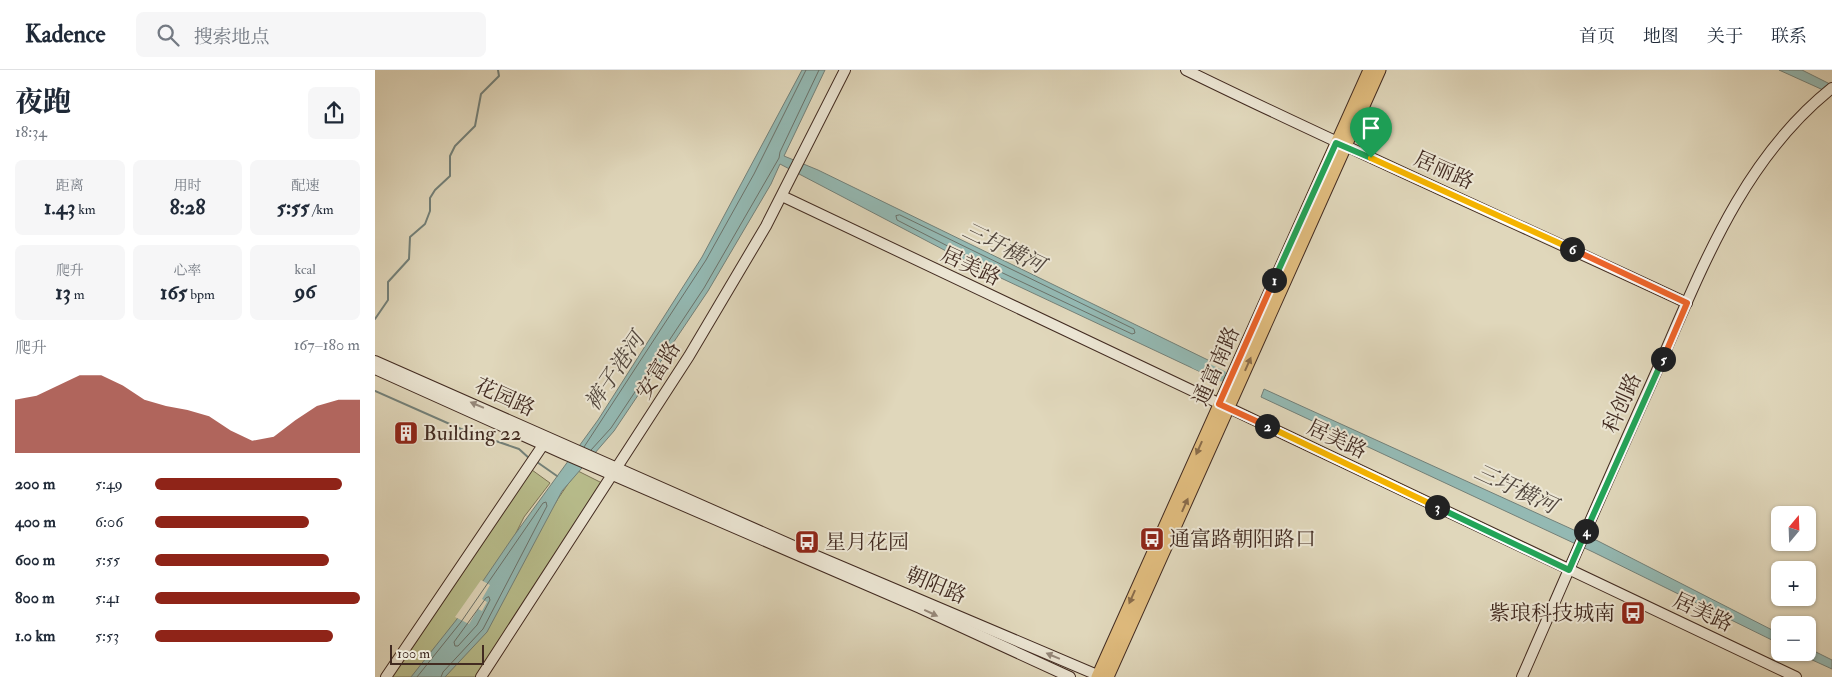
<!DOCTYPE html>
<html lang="zh">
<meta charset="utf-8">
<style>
body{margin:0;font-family:"IM FELL Double Pica","Noto Serif SC",serif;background:#f6f6f7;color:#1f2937;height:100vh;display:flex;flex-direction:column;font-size:19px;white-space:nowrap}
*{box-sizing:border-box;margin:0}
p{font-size:16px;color:#747a83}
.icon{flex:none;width:28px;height:28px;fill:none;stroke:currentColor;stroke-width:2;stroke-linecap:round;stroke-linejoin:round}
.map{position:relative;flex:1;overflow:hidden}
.side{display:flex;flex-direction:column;background:#fff;width:375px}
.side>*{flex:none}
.needle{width:32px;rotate:19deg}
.buttons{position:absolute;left:1396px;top:436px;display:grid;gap:10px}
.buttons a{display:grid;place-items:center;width:45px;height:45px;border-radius:8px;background:#fff;box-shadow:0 1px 4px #0004;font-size:25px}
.scale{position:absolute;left:15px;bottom:12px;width:94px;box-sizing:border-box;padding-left:5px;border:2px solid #422b21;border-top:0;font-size:14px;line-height:18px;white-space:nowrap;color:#422b21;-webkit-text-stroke:4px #ebe5d3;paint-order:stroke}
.pin{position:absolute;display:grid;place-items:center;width:42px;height:42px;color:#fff;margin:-51px -21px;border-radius:50% 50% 50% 0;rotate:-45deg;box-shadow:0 0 5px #0007}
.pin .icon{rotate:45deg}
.km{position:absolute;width:25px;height:25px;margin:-12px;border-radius:50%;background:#222;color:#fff;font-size:14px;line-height:25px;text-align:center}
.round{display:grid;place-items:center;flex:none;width:52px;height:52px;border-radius:8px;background:#f6f6f7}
.summary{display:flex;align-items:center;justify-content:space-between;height:85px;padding:0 15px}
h1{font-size:28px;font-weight:800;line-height:38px}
.stats{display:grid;grid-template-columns:repeat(3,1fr);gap:8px;height:85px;padding:5px 15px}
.stats div{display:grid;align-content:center;border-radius:8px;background:#f6f6f7;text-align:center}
.stats b{font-size:21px;font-weight:800}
.stats small{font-size:14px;font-weight:400}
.stats p{font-size:14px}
.chart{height:140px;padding:10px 15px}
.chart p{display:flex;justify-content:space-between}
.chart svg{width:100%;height:90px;margin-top:5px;fill:#8f2418;opacity:.7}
ul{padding:0 15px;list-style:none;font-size:16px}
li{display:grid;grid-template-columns:80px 60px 1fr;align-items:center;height:38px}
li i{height:12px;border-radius:6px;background:#8f2418}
header{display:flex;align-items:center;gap:30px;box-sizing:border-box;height:70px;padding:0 25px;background:#fff;border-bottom:1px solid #e0e1e3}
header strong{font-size:24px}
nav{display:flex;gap:28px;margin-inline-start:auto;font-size:18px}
.search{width:350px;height:45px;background:#f6f6f7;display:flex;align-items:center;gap:12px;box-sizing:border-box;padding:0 18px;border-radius:8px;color:#747a83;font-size:19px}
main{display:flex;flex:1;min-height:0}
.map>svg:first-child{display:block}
.green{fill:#b8bd8c;stroke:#7d7456}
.water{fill:#94b9b3;stroke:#738079}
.pier{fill:#e0d7bb}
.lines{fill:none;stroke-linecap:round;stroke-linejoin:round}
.shore{stroke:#6b726a;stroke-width:1}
.stream{stroke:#738079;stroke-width:2}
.river{stroke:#94b9b3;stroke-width:11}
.secondary-casing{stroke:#422b21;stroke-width:12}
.primary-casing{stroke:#422b21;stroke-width:13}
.secondary{stroke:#ebe5d3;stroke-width:10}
.primary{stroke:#e0bc7e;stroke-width:11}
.oneway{fill:#896c4b}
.oneway2{fill:#96887a}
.split-1-casing{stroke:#fff;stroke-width:10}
.split-2-casing{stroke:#fff;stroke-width:10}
.split-3-casing{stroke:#fff;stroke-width:10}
.split-4-casing{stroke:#fff;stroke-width:10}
.split-5-casing{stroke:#fff;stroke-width:10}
.split-6-casing{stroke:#fff;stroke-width:10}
.split-7-casing{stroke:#fff;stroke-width:10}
.split-1{stroke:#22a559;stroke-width:6}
.split-2{stroke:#f0652b;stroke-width:6}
.split-3{stroke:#f5b400;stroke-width:6}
.split-4{stroke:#22a559;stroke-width:6}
.split-5{stroke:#22a559;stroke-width:6}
.split-6{stroke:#f0652b;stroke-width:6}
.split-7{stroke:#f5b400;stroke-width:6}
.labels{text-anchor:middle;stroke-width:4;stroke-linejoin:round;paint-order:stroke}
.street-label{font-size:21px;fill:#422b21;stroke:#ebe5d3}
.poi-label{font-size:21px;fill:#422b21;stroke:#ebe5d3;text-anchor:start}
.water-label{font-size:22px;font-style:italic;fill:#52473e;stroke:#ebe5d3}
</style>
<header>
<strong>Kadence</strong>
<div class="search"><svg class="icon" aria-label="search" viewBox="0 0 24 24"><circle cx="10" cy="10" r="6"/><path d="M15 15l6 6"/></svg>搜索地点</div>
<nav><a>首页</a><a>地图</a><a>关于</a><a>联系</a></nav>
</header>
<main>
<section class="side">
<div class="summary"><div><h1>夜跑</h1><p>18:34</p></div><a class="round"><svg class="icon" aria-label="share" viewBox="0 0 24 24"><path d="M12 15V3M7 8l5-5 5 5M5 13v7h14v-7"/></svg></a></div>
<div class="stats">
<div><p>距离</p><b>1.43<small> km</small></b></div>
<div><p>用时</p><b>8:28</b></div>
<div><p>配速</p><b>5:55<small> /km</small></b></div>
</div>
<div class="stats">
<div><p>爬升</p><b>13<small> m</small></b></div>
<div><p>心率</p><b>165<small> bpm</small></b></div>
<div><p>kcal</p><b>96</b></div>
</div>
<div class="chart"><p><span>爬升</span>167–180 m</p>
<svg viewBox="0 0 160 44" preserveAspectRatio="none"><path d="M0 44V18L10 16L20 11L30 6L40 6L50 11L60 18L70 21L80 23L90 26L100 33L110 38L120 36L130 28L140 21L150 18L160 18V44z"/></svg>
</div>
<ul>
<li><b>200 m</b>5:49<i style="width:91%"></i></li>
<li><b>400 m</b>6:06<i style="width:75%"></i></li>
<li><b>600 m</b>5:55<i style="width:85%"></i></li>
<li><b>800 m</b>5:41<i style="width:100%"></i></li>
<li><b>1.0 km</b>5:53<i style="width:87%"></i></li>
</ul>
</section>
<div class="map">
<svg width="1457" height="607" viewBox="0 0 1457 607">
<rect width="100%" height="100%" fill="#e0d7bb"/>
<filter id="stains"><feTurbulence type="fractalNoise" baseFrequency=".004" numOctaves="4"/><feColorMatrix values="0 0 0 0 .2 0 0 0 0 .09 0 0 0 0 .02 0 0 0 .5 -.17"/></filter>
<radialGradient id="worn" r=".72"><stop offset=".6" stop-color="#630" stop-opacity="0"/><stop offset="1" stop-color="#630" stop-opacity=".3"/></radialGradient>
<g class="green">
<path d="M157 400 175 413 149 447 115 515 40 607H16L74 519Z"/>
<path d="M203 401 227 413 102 607H70C94 579 116 548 134 517 157 478 174 436 203 401Z"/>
</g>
<g class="water">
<path d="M427 0H450L409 86 443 100 835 291 832 305 594 193 405 94 396 114 333 221 239 361 187 421 112 562 70 607H36L82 549 138 467 223 350 327 187Z"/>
<path d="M1404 0H1427L1457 15V24Z"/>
<path d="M889 319 1223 471 1405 564V574L1218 482 886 327Z"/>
<path d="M1433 578 1457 590V599L1422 583 1432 582Z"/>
</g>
<path class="pier" d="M106 510 115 515 107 529 112 532 107 541 103 539 94 554 80 547Z"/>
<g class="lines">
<g class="shore">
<path d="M525 145 759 259 760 263 757 264 596 188 522 150 521 146Z"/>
<path d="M209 377 331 190 379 104 431 0"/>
<path d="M216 380 236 358 329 218 404 88 405 82 444 0"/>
<path d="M114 527 115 530 102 555 83 576H80L79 572 111 528Z"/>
<path d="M42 607 86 552 168 433 171 432 172 436 108 559 68 602 66 607"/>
</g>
<g class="stream">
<path d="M0 249 13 230V212L34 189 35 167 50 154 55 141V128L60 120 75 106V86L80 76 100 56 106 24 124 6 123 0"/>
<path d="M0 321 86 359 144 379 155 389"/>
<path d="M162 392 182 406"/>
</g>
<path class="river" d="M820 293 847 306"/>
<defs>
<g id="secondary">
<path d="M811 0C976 81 1145 155 1312 233"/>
<path d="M407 126 1421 607"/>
<path d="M0 291 430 481 727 607"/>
<path d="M0 299 189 384 545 538 695 607"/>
<path d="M11 607 168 375"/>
<path d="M106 607 314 286 391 156 470 0"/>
<path d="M1147 607C1190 509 1232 411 1276 314 1324 207 1363 93 1457 18"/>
</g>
<g id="primary">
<path d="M722 607 994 0"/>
<path d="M733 607 1005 0"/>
</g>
</defs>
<use href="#secondary" class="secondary-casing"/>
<use href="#primary" class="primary-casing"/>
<use href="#secondary" class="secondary"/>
<use href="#primary" class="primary"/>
</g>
<defs><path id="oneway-solid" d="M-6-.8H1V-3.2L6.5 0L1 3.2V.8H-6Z" transform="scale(1.25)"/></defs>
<g class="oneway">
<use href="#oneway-solid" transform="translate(873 294) rotate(-66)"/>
<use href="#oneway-solid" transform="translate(824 378) rotate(114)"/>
<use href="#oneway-solid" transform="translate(810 435) rotate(-66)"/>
<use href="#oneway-solid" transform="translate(757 527) rotate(114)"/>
</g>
<g class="oneway2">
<use href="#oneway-solid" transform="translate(102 335) rotate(-157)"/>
<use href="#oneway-solid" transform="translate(556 543) rotate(25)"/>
<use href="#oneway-solid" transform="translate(678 586) rotate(-157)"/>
</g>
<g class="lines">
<defs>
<path id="split-1" d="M899 210 961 73 996 88"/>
<path id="split-2" d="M892 356 844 334 899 210"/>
<path id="split-3" d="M892 356 1062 437"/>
<path id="split-4" d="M1062 437 1194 500 1211 461"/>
<path id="split-5" d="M1211 461 1288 289"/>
<path id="split-6" d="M1197 179 1312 233 1288 289"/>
<path id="split-7" d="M996 88 1197 179"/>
</defs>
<use href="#split-1" class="split-1-casing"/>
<use href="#split-2" class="split-2-casing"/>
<use href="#split-3" class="split-3-casing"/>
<use href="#split-4" class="split-4-casing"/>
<use href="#split-5" class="split-5-casing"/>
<use href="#split-6" class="split-6-casing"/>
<use href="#split-7" class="split-7-casing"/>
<use href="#split-1" class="split-1"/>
<use href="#split-2" class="split-2"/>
<use href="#split-3" class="split-3"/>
<use href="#split-4" class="split-4"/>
<use href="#split-5" class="split-5"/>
<use href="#split-6" class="split-6"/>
<use href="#split-7" class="split-7"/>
</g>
<defs>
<symbol id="building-square" viewBox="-11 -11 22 22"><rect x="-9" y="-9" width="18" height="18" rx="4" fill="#8f2418" stroke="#ebe5d3"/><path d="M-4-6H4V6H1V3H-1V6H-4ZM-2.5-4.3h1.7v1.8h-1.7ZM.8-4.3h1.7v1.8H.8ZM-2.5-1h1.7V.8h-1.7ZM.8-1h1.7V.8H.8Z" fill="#fff"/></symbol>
<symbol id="bus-square" viewBox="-11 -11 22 22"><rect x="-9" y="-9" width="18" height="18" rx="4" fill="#8f2418" stroke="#ebe5d3"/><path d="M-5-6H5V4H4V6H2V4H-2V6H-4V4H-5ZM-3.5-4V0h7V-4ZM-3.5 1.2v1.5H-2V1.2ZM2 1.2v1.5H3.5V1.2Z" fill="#fff"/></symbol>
</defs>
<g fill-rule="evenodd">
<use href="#building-square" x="17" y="349" width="28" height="28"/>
<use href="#bus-square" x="763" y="455" width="28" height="28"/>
<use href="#bus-square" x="418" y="458" width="28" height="28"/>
<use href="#bus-square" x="1244" y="529" width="28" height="28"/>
</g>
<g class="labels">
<g class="street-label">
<text transform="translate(1069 100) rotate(24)" y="7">居丽路</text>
<text transform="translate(596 196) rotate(25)" y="7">居美路</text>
<text transform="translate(841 296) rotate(-66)" y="7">通富南路</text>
<text transform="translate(283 300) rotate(-58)" y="7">安富路</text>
<text transform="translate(130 327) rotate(24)" y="7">花园路</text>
<text transform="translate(1247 333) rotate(-66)" y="7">科创路</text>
<text transform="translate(962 369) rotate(25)" y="7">居美路</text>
<text transform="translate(561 515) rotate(23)" y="7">朝阳路</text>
<text transform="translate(1328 542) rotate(25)" y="7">居美路</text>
</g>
<g class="poi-label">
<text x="48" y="370">Building 22</text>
<text x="794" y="476">通富路朝阳路口</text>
<text x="450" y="479">星月花园</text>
<text x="1240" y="550" text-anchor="end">紫琅科技城南</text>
</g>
<g class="water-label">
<text transform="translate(629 177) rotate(26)" y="8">三圩横河</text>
<text transform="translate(239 301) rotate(-56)" y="8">裤子港河</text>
<text transform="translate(1141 418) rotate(25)" y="8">三圩横河</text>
</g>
</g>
<rect width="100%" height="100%" filter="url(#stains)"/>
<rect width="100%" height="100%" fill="url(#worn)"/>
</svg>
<div class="buttons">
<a><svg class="needle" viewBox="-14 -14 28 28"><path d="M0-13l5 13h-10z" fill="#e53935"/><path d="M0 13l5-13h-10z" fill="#747a83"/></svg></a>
<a>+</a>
<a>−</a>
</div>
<div class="scale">100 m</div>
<div class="pin" style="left:996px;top:88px;background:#1e9e55"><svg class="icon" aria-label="arrive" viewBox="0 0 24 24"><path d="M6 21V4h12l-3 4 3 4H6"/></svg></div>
<b class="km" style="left:899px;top:210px">1</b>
<b class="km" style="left:892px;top:356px">2</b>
<b class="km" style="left:1062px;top:437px">3</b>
<b class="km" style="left:1211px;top:461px">4</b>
<b class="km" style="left:1288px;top:289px">5</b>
<b class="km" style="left:1197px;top:179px">6</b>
</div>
</main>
